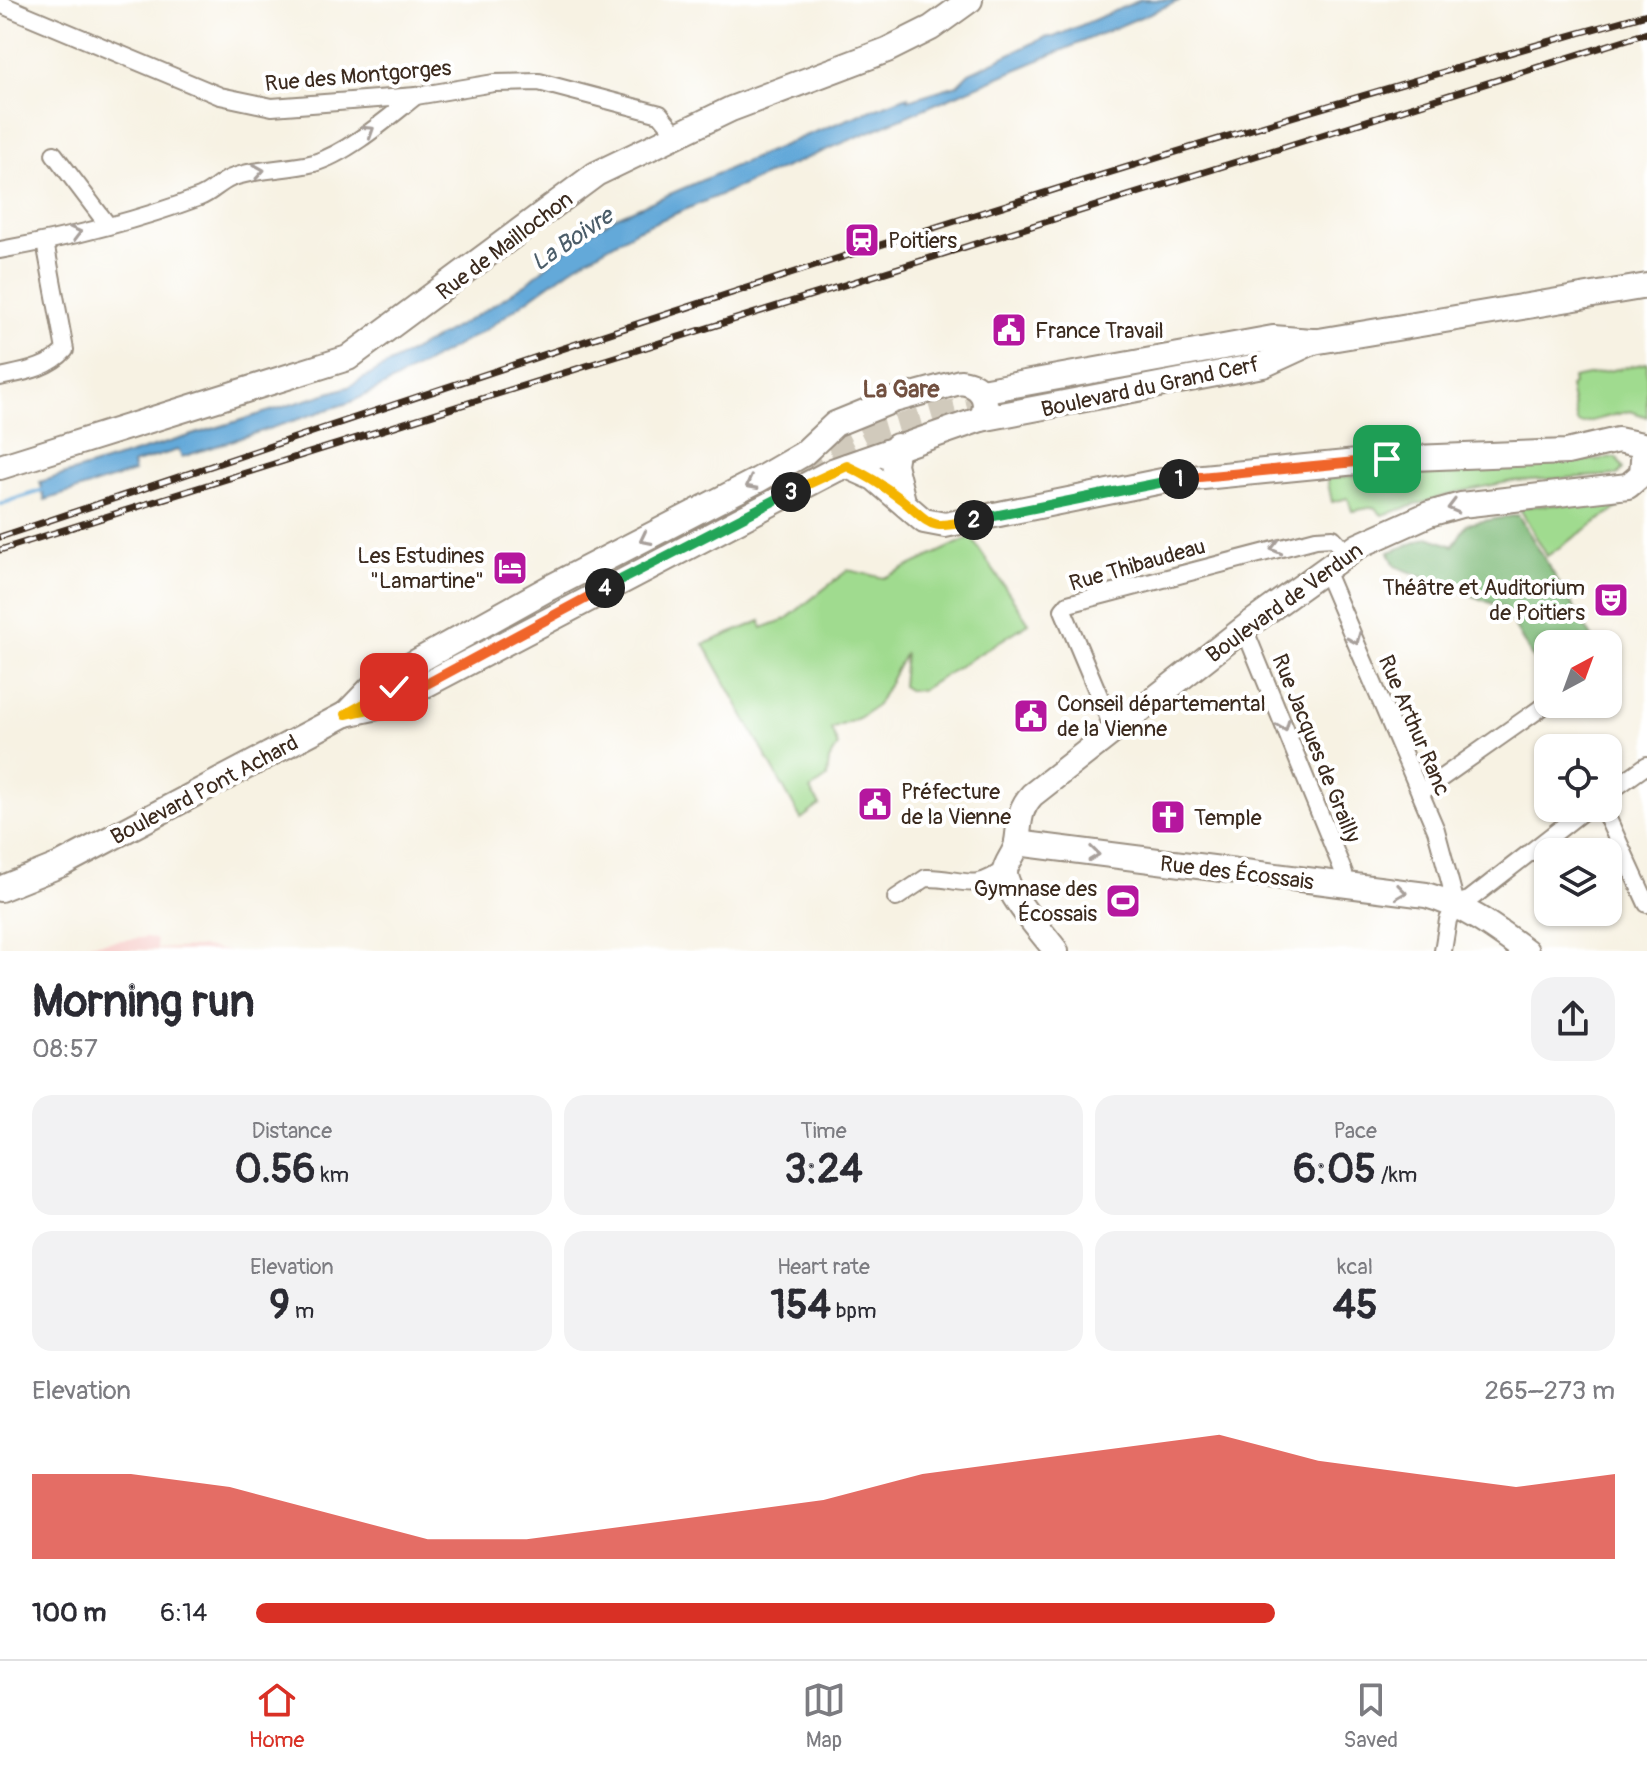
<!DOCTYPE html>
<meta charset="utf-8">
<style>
body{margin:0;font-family:Pangolin,sans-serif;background:#f2f2f3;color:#2b2b33;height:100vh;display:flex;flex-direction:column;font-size:30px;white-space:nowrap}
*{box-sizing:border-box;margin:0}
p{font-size:26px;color:#7c7c81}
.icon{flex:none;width:44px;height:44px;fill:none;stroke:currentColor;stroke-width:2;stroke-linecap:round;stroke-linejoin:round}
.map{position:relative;height:951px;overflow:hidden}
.details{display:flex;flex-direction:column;background:#fff;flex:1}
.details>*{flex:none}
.needle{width:52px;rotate:41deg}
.tools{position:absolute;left:1534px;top:630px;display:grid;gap:16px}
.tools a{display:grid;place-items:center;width:88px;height:88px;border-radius:16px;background:#fff;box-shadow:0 2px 6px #0004;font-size:40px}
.pin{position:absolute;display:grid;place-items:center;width:68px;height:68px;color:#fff;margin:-34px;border-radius:16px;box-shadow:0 4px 12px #0006}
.km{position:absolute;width:40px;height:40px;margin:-20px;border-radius:50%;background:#222;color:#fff;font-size:22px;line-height:40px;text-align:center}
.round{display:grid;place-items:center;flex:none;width:84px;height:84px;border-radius:24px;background:#f2f2f3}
.head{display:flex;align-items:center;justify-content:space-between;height:136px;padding:0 32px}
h1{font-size:44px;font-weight:800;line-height:60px}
.metrics{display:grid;grid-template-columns:repeat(3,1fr);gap:12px;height:136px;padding:8px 32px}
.metrics div{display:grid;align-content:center;border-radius:20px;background:#f2f2f3;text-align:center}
.metrics b{font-size:40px;font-weight:800}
.metrics small{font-size:22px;font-weight:400}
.metrics p{font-size:22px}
.chart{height:224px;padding:16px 32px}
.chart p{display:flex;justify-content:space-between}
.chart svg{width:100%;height:144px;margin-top:8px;fill:#d93025;opacity:.7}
ul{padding:0 32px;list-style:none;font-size:26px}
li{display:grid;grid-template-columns:128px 96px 1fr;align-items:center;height:60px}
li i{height:20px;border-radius:10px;background:#d93025}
.tab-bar{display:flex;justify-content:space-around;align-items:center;height:112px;border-top:2px solid #e1e1e2;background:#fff;font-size:22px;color:#7c7c81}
.tab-bar a{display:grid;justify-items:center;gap:4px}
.tab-bar .active{color:#d93025}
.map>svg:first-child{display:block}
.built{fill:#f7d0cd}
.green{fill:#a0db8f;stroke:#6e8256;stroke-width:2}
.forest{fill:#80bb7a;stroke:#5e724c;stroke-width:2}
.water{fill:#63a9d9;stroke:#4f6a7c;stroke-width:2}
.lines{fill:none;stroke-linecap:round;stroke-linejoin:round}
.stream{stroke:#63a9d9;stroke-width:4}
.secondary-tunnel{stroke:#d1cabc;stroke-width:24;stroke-dasharray:24 12;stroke-linecap:butt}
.street-casing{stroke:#998e80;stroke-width:20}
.secondary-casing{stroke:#998e80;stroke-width:28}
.street{stroke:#fff;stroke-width:16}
.secondary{stroke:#fff;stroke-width:24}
.rail-casing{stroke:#3b2a1e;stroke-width:7}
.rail{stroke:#fff;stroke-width:4;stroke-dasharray:12;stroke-linecap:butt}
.oneway{stroke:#a79f9a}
.split-1-casing{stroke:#fff;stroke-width:16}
.split-2-casing{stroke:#fff;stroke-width:16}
.split-3-casing{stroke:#fff;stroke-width:16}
.split-4-casing{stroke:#fff;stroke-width:16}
.split-5-casing{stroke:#fff;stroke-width:16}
.split-6-casing{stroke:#fff;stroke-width:16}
.split-1{stroke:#f0652b;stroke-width:10}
.split-2{stroke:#22a559;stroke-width:10}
.split-3{stroke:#f5b400;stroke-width:10}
.split-4{stroke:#22a559;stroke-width:10}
.split-5{stroke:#f0652b;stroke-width:10}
.split-6{stroke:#f5b400;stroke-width:10}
.labels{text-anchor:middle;stroke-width:8;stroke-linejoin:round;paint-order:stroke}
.street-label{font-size:22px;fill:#3b2a1e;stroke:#fff}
.poi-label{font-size:22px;fill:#3b2a1e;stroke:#fff;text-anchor:start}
.water-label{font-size:24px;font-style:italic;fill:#4b5d69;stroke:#fff}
.neighbourhood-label{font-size:24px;font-weight:bold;fill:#725040;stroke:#fff}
</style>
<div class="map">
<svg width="1647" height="951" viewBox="0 0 1647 951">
<rect width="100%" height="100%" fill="#fff"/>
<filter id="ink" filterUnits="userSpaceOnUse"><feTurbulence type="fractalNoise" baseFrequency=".0125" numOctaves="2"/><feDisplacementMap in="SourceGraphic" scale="16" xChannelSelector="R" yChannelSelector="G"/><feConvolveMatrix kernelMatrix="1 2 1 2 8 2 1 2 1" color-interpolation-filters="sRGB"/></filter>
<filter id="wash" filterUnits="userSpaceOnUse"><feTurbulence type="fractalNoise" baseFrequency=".006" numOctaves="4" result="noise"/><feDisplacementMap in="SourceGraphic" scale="32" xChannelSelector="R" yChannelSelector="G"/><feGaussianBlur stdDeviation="1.8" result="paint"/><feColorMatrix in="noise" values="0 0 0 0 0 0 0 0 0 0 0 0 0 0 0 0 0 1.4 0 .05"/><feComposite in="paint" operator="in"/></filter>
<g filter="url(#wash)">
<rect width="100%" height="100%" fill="#f7f2e3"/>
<path class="built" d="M148 937 156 940 157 949 201 947 229 951 44 949Z"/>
<g class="green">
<path d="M1647 363V417L1630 411 1580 424 1577 422 1570 387 1574 385 1573 378Z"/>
<path d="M1617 458 1623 469 1617 475 1513 481 1458 492 1382 515 1374 507 1352 511 1348 498 1332 502 1327 478Z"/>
<path d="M1642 491 1547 556 1519 507 1614 501Z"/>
<path d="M971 537 1029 623 921 690 910 691 902 686 905 653 877 705 859 718 831 729 838 746 829 760 827 778 810 790 820 805 801 819 704 644 761 621 762 628 786 619 848 570 884 578Z"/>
</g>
<path class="forest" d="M1518 515 1596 644H1548V685L1504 608 1395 566 1389 552 1429 537 1453 546 1467 524Z"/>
<path class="water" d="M1140 0H1181L637 230 576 265 487 329 384 386 351 402 182 457 178 450 132 464 134 472 45 500 40 482 348 387 479 314 527 283 573 243 614 218 807 135 908 96V100L957 85 969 73 1046 37H1054Z"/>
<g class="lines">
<path class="stream" d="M0 504 47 489"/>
</g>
</g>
<g filter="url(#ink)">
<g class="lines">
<g class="secondary-tunnel">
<path d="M767 487 873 434 941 414 1008 401"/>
<path d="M587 582 621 564"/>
</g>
<defs>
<g id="street">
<path d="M0 4 220 96 272 107 416 96 494 83 539 82 660 114 677 135"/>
<path d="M54 154 107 224"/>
<path d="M0 250C67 238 136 221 200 197 211 193 219 183 231 178 257 168 287 170 314 163 348 153 388 118 416 96"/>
<path d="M0 377C23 372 48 369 65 350L45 242"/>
<path d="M1324 568 1436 830 1456 904"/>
<path d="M1244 628 1344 873V885"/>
<path d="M1114 731 1063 610 1068 604 1316 539 1333 538 1346 552"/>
<path d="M1420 793 1548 703"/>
<path d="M1608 793 1647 765"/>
<path d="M1603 808 1647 904"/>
<path d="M896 898 926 878C959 877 975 894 1005 868"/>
<path d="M1443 951 1448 920 1456 904 1469 900 1587 808"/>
</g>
<g id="secondary">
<path d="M1301 344 1647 286"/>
<path d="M981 391 1273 338 1312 341"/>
<path d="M897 446 894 464 903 501"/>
<path d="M847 466 874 478 924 521 945 525 1162 481 1387 459 1567 452 1618 440 1647 446"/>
<path d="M0 467 348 358 596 174 731 109 887 50 931 28 970 0"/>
<path d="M346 714 387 705 835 470 981 419 1263 365 1315 341"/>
<path d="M346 714 373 686 549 588 758 480 803 454 835 424 894 400 960 382C981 384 991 400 981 419"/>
<path d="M1017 843 1426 895C1465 906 1493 927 1526 951"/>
<path d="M0 889 62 864 361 706"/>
<path d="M1056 951C1044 934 1004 892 1005 871 1006 862 1016 853 1017 842 1020 823 1018 810 1032 795L1251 623 1358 546 1429 514 1461 505 1628 486 1642 474 1644 446"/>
</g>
</defs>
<use href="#street" class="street-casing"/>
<use href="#secondary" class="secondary-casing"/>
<use href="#street" class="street"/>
<use href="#secondary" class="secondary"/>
<defs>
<g id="rail">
<path d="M0 537C546 353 1092 168 1647 14"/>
<path d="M0 550 1647 33"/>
</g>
</defs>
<use href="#rail" class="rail-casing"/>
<use href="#rail" class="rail"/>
</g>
<defs><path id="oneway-chevron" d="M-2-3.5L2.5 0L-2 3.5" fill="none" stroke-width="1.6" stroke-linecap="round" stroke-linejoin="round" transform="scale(2)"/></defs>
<g class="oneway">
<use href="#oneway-chevron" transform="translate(369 131) rotate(-33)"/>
<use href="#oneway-chevron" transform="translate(259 171) rotate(-9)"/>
<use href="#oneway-chevron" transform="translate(76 233) rotate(-15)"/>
<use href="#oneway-chevron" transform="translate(751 484) rotate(152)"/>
<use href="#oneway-chevron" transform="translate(1453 507) rotate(165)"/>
<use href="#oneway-chevron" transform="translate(645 539) rotate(153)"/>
<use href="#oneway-chevron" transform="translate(1276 548) rotate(166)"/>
<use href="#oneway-chevron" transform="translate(1355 639) rotate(67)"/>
<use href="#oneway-chevron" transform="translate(1284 726) rotate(68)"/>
<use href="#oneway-chevron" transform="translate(1094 854) rotate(7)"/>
<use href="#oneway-chevron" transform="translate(1401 892) rotate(7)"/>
</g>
</g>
<g class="lines" filter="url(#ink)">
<defs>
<path id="split-1" d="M1179 479 1387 459"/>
<path id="split-2" d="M974 520 1179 479"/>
<path id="split-3" d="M791 492 847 466C867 475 884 486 901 499 934 526 927 530 974 520"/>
<path id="split-4" d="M605 588 791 492"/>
<path id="split-5" d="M421 687 605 588"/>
<path id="split-6" d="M394 687 346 714 387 705 421 687"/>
</defs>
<use href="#split-1" class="split-1-casing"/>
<use href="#split-2" class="split-2-casing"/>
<use href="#split-3" class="split-3-casing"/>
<use href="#split-4" class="split-4-casing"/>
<use href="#split-5" class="split-5-casing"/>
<use href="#split-6" class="split-6-casing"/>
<use href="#split-1" class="split-1"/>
<use href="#split-2" class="split-2"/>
<use href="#split-3" class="split-3"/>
<use href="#split-4" class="split-4"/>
<use href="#split-5" class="split-5"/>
<use href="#split-6" class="split-6"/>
</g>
<defs>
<symbol id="station-square" viewBox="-11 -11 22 22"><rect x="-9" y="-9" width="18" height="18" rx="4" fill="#b5179e" stroke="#fff"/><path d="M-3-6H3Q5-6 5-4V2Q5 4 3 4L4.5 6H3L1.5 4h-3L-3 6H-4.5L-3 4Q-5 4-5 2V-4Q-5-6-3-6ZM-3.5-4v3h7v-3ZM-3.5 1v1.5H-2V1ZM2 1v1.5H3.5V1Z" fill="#fff"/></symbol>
<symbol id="civic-square" viewBox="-11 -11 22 22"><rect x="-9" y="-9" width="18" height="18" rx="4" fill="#b5179e" stroke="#fff"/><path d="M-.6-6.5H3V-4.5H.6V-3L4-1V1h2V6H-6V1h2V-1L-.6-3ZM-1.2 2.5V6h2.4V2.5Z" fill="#fff"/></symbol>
<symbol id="hotel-square" viewBox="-11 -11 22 22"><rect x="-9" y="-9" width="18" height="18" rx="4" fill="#b5179e" stroke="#fff"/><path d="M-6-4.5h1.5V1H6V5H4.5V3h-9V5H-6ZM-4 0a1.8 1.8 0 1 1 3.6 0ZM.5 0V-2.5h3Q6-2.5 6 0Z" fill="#fff"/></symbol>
<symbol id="theatre-square" viewBox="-11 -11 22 22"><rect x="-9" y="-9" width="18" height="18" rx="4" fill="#b5179e" stroke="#fff"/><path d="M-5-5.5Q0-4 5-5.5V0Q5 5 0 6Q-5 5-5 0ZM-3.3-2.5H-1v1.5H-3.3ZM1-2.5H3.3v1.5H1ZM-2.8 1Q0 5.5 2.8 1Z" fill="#fff"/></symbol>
<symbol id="church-square" viewBox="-11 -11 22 22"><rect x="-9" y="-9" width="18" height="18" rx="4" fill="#b5179e" stroke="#fff"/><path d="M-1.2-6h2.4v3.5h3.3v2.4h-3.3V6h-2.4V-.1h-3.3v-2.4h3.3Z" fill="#fff"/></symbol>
<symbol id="stadium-square" viewBox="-11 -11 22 22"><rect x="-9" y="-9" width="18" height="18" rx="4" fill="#b5179e" stroke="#fff"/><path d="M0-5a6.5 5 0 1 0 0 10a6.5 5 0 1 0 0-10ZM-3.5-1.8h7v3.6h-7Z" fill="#fff"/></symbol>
</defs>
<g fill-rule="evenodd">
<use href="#station-square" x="842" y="220" width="40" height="40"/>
<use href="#civic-square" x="989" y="310" width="40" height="40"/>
<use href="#hotel-square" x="490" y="548" width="40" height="40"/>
<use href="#theatre-square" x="1591" y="580" width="40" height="40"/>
<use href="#civic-square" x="1011" y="696" width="40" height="40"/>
<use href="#civic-square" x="855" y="784" width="40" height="40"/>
<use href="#church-square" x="1148" y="797" width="40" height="40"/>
<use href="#stadium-square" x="1103" y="881" width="40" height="40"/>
</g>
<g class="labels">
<g class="street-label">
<text transform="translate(358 75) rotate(-5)" y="8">Rue des Montgorges</text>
<text transform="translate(504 245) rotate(-37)" y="8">Rue de Maillochon</text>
<text transform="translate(1150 386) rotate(-12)" y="8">Boulevard du Grand Cerf</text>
<text transform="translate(1137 564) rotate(-16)" y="8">Rue Thibaudeau</text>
<text transform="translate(1284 602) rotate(-36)" y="8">Boulevard de Verdun</text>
<text transform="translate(1415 725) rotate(67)" y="8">Rue Arthur Ranc</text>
<text transform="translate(1317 748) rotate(68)" y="8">Rue Jacques de Grailly</text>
<text transform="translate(204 789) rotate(-28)" y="8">Boulevard Pont Achard</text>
<text transform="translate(1237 872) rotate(7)" y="8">Rue des Écossais</text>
</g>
<g class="poi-label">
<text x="888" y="248">Poitiers</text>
<text x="1035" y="338">France Travail</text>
<text x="484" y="563" text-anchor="end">Les Estudines<tspan x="484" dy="25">"Lamartine"</tspan></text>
<text x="1585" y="595" text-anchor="end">Théâtre et Auditorium<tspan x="1585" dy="25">de Poitiers</tspan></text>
<text x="1057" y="711">Conseil départemental<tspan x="1057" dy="25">de la Vienne</tspan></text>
<text x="901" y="799">Préfecture<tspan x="901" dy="25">de la Vienne</tspan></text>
<text x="1194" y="825">Temple</text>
<text x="1097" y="896" text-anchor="end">Gymnase des<tspan x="1097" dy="25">Écossais</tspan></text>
</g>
<g class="water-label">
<text transform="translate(572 239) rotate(-34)" y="8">La Boivre</text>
</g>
<g class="neighbourhood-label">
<text x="901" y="397">La Gare</text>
</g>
</g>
</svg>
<div class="tools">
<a><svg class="needle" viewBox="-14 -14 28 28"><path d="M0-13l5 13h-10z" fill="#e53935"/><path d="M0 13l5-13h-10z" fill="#7c7c81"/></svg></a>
<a><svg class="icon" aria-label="locate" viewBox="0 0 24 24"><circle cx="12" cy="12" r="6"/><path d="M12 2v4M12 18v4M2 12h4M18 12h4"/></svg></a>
<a><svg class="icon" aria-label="layers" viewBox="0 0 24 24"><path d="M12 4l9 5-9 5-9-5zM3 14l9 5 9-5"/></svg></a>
</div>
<div class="pin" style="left:1387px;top:459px;background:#1e9e55"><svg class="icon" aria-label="arrive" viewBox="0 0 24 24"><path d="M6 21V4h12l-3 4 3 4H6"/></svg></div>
<div class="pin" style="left:394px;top:687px;background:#d93025"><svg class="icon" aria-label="check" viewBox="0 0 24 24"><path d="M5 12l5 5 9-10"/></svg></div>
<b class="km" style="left:1179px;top:479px">1</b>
<b class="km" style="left:974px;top:520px">2</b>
<b class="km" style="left:791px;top:492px">3</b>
<b class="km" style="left:605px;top:588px">4</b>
</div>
<section class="details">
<div class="head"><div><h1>Morning run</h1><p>08:57</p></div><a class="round"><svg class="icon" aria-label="share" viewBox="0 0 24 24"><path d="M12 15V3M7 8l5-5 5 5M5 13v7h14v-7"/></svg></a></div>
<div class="metrics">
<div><p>Distance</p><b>0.56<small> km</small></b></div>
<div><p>Time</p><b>3:24</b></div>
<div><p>Pace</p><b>6:05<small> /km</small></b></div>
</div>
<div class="metrics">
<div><p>Elevation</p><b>9<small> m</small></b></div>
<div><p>Heart rate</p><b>154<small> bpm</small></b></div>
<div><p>kcal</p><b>45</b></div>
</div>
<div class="chart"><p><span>Elevation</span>265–273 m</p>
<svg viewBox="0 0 160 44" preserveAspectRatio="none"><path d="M0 44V18L10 18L20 22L30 30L40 38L50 38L60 34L70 30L80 26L90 18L100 14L110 10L120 6L130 14L140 18L150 22L160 18V44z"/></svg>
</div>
<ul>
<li><b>100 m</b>6:14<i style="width:75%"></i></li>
</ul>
</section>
<nav class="tab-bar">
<a class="active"><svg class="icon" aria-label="home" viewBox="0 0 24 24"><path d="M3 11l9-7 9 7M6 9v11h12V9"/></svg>Home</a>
<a><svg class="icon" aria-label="map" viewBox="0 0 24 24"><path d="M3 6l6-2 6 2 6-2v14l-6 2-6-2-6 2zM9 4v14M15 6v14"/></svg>Map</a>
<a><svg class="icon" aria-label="saved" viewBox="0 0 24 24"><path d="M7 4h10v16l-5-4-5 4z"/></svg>Saved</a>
</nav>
